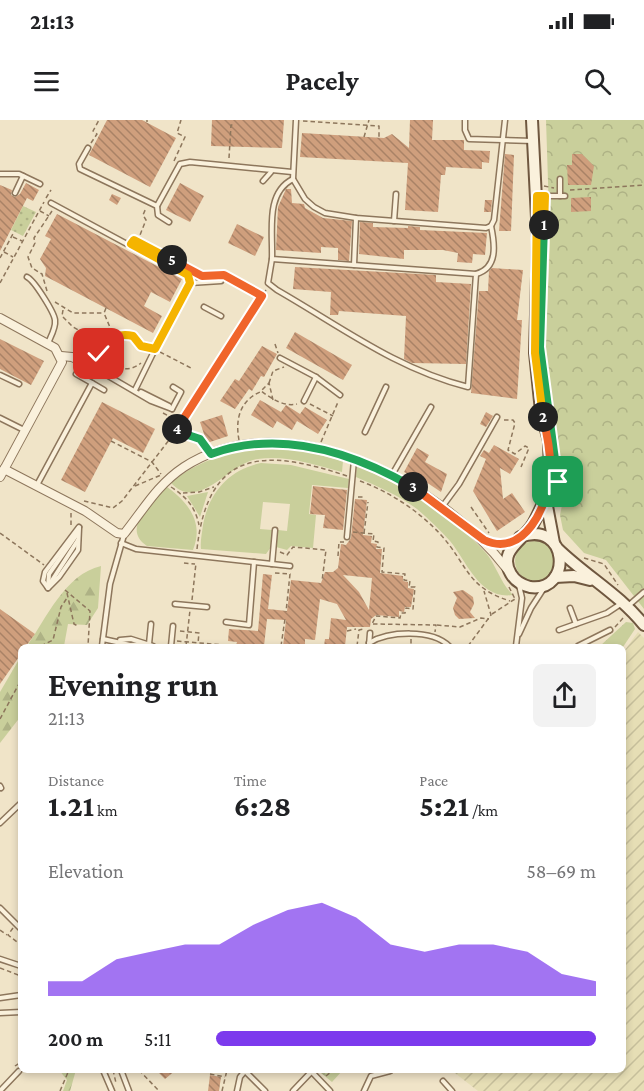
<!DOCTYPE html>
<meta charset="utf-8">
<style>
body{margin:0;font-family:"Crimson Pro",serif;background:#f2f2f2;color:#202124;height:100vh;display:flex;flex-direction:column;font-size:22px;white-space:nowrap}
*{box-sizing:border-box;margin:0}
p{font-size:20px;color:#757577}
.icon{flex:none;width:33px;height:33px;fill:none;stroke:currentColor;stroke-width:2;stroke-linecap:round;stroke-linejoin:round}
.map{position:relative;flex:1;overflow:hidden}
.drawer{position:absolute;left:18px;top:524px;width:608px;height:429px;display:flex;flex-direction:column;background:#fff;border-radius:9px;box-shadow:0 3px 9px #0003}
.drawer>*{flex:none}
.pin{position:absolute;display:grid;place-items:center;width:51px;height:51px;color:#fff;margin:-26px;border-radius:12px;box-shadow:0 3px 9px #0006}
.km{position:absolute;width:30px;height:30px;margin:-15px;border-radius:50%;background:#222;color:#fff;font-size:16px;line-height:30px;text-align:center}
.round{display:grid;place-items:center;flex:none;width:63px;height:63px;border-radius:9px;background:#f2f2f2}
.head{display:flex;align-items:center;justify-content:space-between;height:102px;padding:0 30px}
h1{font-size:33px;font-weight:700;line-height:45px}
.metrics{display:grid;grid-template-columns:repeat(3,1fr);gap:9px;height:102px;padding:6px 30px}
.metrics div{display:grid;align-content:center}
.metrics b{font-size:30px;font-weight:700}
.metrics small{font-size:16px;font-weight:400}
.metrics p{font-size:16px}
.chart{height:168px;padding:12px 30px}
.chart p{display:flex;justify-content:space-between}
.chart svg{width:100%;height:108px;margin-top:6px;fill:#7c3aed;opacity:.7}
ul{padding:0 30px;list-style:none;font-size:20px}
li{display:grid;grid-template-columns:96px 72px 1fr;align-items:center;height:45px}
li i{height:15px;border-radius:8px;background:#7c3aed}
.status{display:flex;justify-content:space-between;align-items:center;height:42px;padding:0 30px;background:#fff;direction:ltr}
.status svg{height:16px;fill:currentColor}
header{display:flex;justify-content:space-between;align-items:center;height:78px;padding:0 30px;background:#fff;font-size:27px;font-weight:700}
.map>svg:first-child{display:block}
.farmland{fill:url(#farmland-furrows)}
.grass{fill:#c9cf9b}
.forest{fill:url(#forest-firs)}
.park{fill:url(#park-crowns)}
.garden{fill:url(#garden-dots)}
.building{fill:url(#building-back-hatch);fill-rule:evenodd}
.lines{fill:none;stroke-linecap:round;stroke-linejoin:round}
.lane-casing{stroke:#8d765c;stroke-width:7}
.street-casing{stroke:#8d765c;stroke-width:10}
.secondary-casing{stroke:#6f573f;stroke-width:14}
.path{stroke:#8d765c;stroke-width:1.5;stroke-dasharray:4.5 3;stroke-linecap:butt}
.lane{stroke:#faf1dc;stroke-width:4}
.street{stroke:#faf1dc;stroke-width:8}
.secondary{stroke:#faf1dc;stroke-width:10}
.split-1-casing{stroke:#fff;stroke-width:12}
.split-2-casing{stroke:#fff;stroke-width:12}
.split-3-casing{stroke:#fff;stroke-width:12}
.split-4-casing{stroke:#fff;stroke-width:12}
.split-5-casing{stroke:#fff;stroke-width:12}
.split-6-casing{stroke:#fff;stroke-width:12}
.split-1{stroke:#22a559;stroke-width:8}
.split-2{stroke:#f5b400;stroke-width:8}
.split-3{stroke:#f0652b;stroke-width:8}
.split-4{stroke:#22a559;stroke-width:8}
.split-5{stroke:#f0652b;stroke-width:8}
.split-6{stroke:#f5b400;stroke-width:8}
</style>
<div class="status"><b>21:13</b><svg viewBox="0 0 49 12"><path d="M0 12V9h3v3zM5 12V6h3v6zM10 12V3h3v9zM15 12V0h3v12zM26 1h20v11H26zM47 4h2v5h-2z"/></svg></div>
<header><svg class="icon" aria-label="menu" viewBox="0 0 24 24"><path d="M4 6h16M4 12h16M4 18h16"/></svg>Pacely<svg class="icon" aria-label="search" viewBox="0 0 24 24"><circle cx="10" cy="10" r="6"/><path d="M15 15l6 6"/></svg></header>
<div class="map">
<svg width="644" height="971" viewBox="0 0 644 971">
<defs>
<pattern id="farmland-furrows" width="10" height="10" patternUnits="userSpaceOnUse" patternTransform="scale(1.5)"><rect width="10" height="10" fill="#e6deb5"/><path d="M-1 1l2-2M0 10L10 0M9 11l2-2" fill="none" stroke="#c6bf9b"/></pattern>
<pattern id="forest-firs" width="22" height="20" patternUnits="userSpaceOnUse" patternTransform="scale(1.5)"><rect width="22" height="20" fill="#c9cf9b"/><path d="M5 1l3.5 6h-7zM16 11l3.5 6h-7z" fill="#aeb285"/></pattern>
<pattern id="park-crowns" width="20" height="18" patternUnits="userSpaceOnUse" patternTransform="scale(1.5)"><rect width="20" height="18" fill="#c9cf9b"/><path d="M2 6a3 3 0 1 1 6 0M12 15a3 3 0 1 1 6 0" fill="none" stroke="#aeb285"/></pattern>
<pattern id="garden-dots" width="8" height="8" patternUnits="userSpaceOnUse" patternTransform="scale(1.5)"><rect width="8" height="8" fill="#c9cf9b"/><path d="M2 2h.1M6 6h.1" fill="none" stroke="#aeb285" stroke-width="1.8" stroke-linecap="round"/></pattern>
<pattern id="building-back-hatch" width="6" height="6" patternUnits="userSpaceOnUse" patternTransform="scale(1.5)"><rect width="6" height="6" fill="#cf9f7d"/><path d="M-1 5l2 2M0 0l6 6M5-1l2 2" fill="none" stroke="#a98266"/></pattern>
</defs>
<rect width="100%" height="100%" fill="#f0e4c8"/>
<path class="farmland" d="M638 512 644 518V971H478L451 950H622V534Z"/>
<g class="grass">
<path d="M269 328 300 330 343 341 342 352C315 345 286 335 258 339 230 342 199 393 171 363 198 340 233 330 269 328Z"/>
<path d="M261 343 291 345 349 359 348 368 312 365 309 394 316 395 313 428 291 426 287 430 276 427 278 410 287 411 290 384 263 382 260 409 272 410 271 427 266 434 201 429C200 422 202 413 203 405 209 373 228 350 261 343Z"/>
<path d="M357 346C404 366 451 394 486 433 496 445 501 464 513 475 480 480 467 442 450 421 440 410 429 399 417 389 398 375 377 366 356 357Z"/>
<path d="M167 367C189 383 204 403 193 430L147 426C120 408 153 382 167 367Z"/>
<path d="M208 372 200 397 187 376Z"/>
<circle cx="535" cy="441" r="20"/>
</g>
<g class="forest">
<path d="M101 446 98 488 87 505 68 504 64 526H27C46 499 65 454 101 446Z"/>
<path d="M626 502 633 503 635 509 623 527 600 526Z"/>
<path d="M21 536V596L0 623V572Z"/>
<path d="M59 950H76L70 971H63L67 960Z"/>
<path d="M324 950H343L332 962 321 953Z"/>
</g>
<path class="park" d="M546 0H644V489L606 440 584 433 563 410 560 395 566 365 551 289 545 237 550 123Z"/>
<path class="garden" d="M23 86 36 92 23 116 11 110Z"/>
<g class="building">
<path d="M107 0H142L176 18 150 67 89 35Z"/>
<path d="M212 0H284L282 28 211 26Z"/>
<path d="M410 0H433L432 20H464V30L490 31 489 43 482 42V49L446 47 445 55H441L438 92 405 90 408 43 300 37 302 13 384 18 392 14 409 28Z"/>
<path d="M505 34 514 35 511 111H499Z"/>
<path d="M572 34H582L594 46 591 65H568L567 45H572Z"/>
<path d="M26 63 39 70 33 81 27 78 0 131V65L12 70 11 75 15 77 20 74Z"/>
<path d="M180 63 204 76 190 102 166 90Z"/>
<path d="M286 69H291L292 83 304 84 305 88 323 98 352 101 349 141 338 140V128L321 127V133L276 130 278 87Z"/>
<path d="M112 74 121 78 117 85 109 80Z"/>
<path d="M591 77V91L571 92V78Z"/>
<path d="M485 80H492L491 92H484Z"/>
<path d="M57 94 182 159 170 182 151 172 144 186 162 196 153 213 45 156 46 148 40 139 51 119 45 116Z"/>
<path d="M360 102 373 103V107L408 108V106L420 107V110L487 113 485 135 473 134 472 143 457 142 458 133 443 130H404V139L359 134Z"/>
<path d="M237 104 264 117 255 136 228 123Z"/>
<path d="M295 147 436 155V162L471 164 466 244 412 243 404 239 406 196 339 191 338 195H330L331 172 293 169Z"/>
<path d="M492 148 523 150 517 200H522L517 279 471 273 479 171H488L489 151Z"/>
<path d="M295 212 352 245 343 260 286 228Z"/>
<path d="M0 219 44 241 31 265 0 249Z"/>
<path d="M262 226 277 234 264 257 261 256 252 271 249 269 235 289 220 281 235 259 239 261Z"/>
<path d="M260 280 281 292 286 285 300 294 305 287 327 300 318 314 297 301 292 310 277 301 273 308 251 295Z"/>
<path d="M102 282 155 309 143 333 113 318 85 372 61 360Z"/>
<path d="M486 292 493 296 486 307 480 304Z"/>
<path d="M222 295 228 316 207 323 200 302Z"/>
<path d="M494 325 519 339 510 354 500 348 503 379 512 373 525 392 497 411 473 371 486 339 480 336 484 330 489 333Z"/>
<path d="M417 328 429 335 425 342 447 354 441 372 417 356 416 359 404 352Z"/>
<path d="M313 366 347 370 343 410 323 408 325 395 310 394Z"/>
<path d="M355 379 367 380 363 415 372 416 371 423 377 424 376 429H382L380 453 403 456V461L408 462V468L414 469 411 487H405L404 492 399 491V497L376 495 371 499 370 507H347L345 526H324L325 519H329L331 498 346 500 337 484 320 479 315 520 305 519V526H283L286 500 267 499 264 526H236L237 522 228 521 229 509 258 511 263 454 272 455 268 489 287 491 291 460 321 463 325 452H333L338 448 341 424 346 425 351 418ZM343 455 372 458 369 490 359 472Z"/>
<path d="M463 470 473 477 474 484 470 492 475 498 459 499 455 495 453 488 457 478 453 472Z"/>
<path d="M0 489 35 514 26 526H21V534L0 564Z"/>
<path d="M156 950H176L165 959Z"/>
<path d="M210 955 221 957 219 971H208Z"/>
</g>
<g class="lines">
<defs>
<g id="lane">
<path d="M296 0 293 59 305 79 314 87 325 93 356 98 486 108 491 106 494 100 505 0"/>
<path d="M465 0V10L469 19 533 21"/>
<path d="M88 28 79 44 80 49 157 86 158 95 169 102"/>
<path d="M0 54H19L40 64"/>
<path d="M293 59C265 73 273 111 272 139L354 145"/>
<path d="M560 59V76"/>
<path d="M263 61 271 52"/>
<path d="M15 73 23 56"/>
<path d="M537 76H565"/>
<path d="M51 83 190 158 135 270"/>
<path d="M157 86 180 44 190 42 292 52"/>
<path d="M394 101 396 74"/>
<path d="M272 139 268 163 277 170C340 206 396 249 468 267L476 154 354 145 356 98"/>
<path d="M476 154C498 148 495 125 491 106"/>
<path d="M27 157C34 160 54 192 55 200 56 208 51 216 48 223"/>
<path d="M190 163 221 161"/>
<path d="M204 187 221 196"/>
<path d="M280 238 316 257 340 275"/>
<path d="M86 243 151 281 172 289"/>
<path d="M76 254 92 263"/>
<path d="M0 255 19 264"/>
<path d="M141 272 169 286"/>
<path d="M304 281 316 257"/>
<path d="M172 289 181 272 173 267"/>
<path d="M0 298 24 310"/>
<path d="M365 312 386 267"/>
<path d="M392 355 431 287"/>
<path d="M547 361 544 349 548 345"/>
<path d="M37 365 92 263 104 270"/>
<path d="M442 387 459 364 497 297"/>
<path d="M347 417 354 340"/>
<path d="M121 423 136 429 290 446"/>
<path d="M272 444 275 410"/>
<path d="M51 462 78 420"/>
<path d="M48 467 49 454 77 414"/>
<path d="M48 468 43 461 45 452 79 407"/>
<path d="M48 468 59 457 78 430 79 408"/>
<path d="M175 484 207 487"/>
<path d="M628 486 644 472"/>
<path d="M570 488 576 504"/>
<path d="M226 502 249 505 254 442"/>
<path d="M559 510 607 493 622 483"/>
<path d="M519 514 531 488 544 468"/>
<path d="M103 519 130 525 149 524"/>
<path d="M120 520 131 519 153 526"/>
<path d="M369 523C389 511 432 509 449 526"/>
<path d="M149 524 151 504"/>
<path d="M102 526 110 464 124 415"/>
<path d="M171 526 173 506"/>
<path d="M369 526 370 513"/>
<path d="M516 526 522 478 519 465"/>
<path d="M578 526 610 510"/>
<path d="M0 666 1 668"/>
<path d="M0 703 21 683"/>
<path d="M0 788 21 809"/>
<path d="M0 839 21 846"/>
<path d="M0 878 21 875"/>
<path d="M0 893 21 892"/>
<path d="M103 950 112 971"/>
<path d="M121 950 129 971"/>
<path d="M244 950 265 971"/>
<path d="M311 951 330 971"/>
<path d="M443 961 452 971"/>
<path d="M0 971 19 951"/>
<path d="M237 971 240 957 245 951"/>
<path d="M293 971 313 950"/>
<path d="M364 971 371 956 390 951"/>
</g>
<g id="street">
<path d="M0 198 55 228 62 242 0 357"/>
<path d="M61 236 72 237 85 243"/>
<path d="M4 349 85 391 117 413 124 414C144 389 157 365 184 347 287 280 442 364 507 449"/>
<path d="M486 421 498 425 514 423"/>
</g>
<g id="secondary">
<path d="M532 0 538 118 535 233 541 291 549 321 550 354 547 386 554 423"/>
<path d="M520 417C569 399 573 473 530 467 522 465 515 461 511 454 497 431 523 421 533 404 537 397 541 388 545 379"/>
<path d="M558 429C586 456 620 475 644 505"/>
<path d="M555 457 574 456 590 460"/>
</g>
</defs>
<use href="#lane" class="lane-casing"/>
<use href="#street" class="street-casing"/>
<use href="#secondary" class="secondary-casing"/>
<g class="path">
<path d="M303 1 379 6V17"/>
<path d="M147 2V0"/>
<path d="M364 17 369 0"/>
<path d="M91 23 97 14 93 11 99 0"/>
<path d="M229 38 231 5H233"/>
<path d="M174 41 185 17 177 13 181 0"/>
<path d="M544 66 554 68"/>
<path d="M570 70 644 65"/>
<path d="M46 78 51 70"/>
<path d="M40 91 49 96"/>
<path d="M13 117 22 121"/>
<path d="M134 119 140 115 146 100 143 95 146 88"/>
<path d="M4 132 13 137"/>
<path d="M161 134 202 156"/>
<path d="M0 138 14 112"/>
<path d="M227 157 262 176"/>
<path d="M0 163 44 82"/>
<path d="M47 171 42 154 32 148 28 137 35 123 34 118 52 91"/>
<path d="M55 182 73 193H104"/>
<path d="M106 188 104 193 114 217 133 216 141 226 151 227"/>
<path d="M63 190 62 196 73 207 84 213 98 229"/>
<path d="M275 224 278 233"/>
<path d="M160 232 193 249"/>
<path d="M99 233 101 225 114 217"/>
<path d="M109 235C115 250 128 253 141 243"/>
<path d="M94 242 99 234H109L114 217"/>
<path d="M269 263 273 251 284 247"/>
<path d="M273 280 269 263 261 271C272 279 284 287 297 284"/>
<path d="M310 284 333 296"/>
<path d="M163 293 180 302"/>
<path d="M504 300H513L515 303 508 330 515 334 525 326 529 328 521 347"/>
<path d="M177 311 200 319 207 329"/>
<path d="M239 320C235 299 240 281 260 272"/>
<path d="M111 321 152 342 161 354"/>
<path d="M321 322 338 282"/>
<path d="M360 361C390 372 419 391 441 415 468 445 466 467 510 481"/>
<path d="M135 366 161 355"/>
<path d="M171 367C186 377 195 386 199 405"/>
<path d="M183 373 199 372 214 367"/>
<path d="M358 377H363"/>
<path d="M84 381 113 388 122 381 176 311 266 170"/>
<path d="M471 387 489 413"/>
<path d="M71 393V406"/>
<path d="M353 412 374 414 373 421 378 422 377 427 384 428 382 452 405 454 404 460 410 461 409 467H415L413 489 406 488 405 493H401L400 498 376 496 372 504"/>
<path d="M0 413 44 445"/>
<path d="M364 413 368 382"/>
<path d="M197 429C208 329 264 328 347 356"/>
<path d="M280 432 287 435 293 427 326 430 322 461"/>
<path d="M338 436 339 422H344"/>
<path d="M584 438 604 444 618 465"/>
<path d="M184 443 195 444"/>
<path d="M275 453 290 454 286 492"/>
<path d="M509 467 515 479"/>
<path d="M65 470 90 491 88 526"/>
<path d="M67 473 74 504 78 506"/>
<path d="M192 480 196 443"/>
<path d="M492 494 515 479"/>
<path d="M373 504 436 505 435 512"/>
<path d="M437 505 460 507 481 498 489 499"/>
<path d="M615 507 624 497"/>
<path d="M180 511 199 513 198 523"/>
<path d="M347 511 356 509"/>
<path d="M411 519V526"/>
<path d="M177 521 235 526"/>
<path d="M41 526 53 520 61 487 67 478"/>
<path d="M186 526 190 490"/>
<path d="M281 526 285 499"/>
<path d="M357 526 359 510 364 509"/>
<path d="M468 526 491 495 484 471"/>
<path d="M0 599 21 560"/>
<path d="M13 808 8 815 21 825"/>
<path d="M0 810 7 815"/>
<path d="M0 848 21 856"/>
<path d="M15 946 21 942"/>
<path d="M113 950 116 963"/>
<path d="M139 950 159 971"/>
<path d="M210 954 225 957"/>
<path d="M326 956 333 950"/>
<path d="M60 971 69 950"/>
<path d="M222 971 227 950"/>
</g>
<use href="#lane" class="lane"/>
<use href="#street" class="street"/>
<use href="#secondary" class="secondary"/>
</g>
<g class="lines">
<defs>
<path id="split-1" d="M544 105 540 227 558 362"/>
<path id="split-2" d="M543 297 535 233 537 76H545L544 105"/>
<path id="split-3" d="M413 367 484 420C524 439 549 385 550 352 551 333 547 315 543 297"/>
<path id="split-4" d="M177 309 176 311 200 319 211 334C280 309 352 332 413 367"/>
<path id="split-5" d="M172 140 202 156 224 155 262 176 177 309"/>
<path id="split-6" d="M99 234 101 225C112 217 120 213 133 216L141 226 155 229 190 163 188 155 131 124 134 120 172 140"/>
</defs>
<use href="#split-1" class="split-1-casing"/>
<use href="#split-2" class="split-2-casing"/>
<use href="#split-3" class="split-3-casing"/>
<use href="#split-4" class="split-4-casing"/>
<use href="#split-5" class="split-5-casing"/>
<use href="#split-6" class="split-6-casing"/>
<use href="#split-1" class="split-1"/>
<use href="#split-2" class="split-2"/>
<use href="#split-3" class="split-3"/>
<use href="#split-4" class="split-4"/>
<use href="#split-5" class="split-5"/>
<use href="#split-6" class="split-6"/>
</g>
</svg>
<div class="pin" style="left:558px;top:362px;background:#1e9e55"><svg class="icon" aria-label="arrive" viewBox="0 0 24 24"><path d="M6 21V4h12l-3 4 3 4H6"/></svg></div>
<div class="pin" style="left:99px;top:234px;background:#d93025"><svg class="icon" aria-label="check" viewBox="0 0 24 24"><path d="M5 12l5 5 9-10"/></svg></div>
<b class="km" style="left:544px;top:105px">1</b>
<b class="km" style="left:543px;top:297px">2</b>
<b class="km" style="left:413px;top:367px">3</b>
<b class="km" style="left:177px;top:309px">4</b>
<b class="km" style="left:172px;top:140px">5</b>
<section class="drawer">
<div class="head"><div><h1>Evening run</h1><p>21:13</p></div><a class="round"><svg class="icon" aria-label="share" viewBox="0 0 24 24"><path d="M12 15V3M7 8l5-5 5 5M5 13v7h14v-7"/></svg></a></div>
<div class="metrics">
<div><p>Distance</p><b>1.21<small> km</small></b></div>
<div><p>Time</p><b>6:28</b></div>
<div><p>Pace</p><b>5:21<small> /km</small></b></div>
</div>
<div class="chart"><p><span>Elevation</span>58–69 m</p>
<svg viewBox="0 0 160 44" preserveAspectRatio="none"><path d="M0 44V38L10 38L20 29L30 26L40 23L50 23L60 15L70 9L80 6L90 12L100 23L110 26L120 23L130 23L140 26L150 35L160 38V44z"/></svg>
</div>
<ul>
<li><b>200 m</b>5:11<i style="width:100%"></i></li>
</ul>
</section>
</div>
